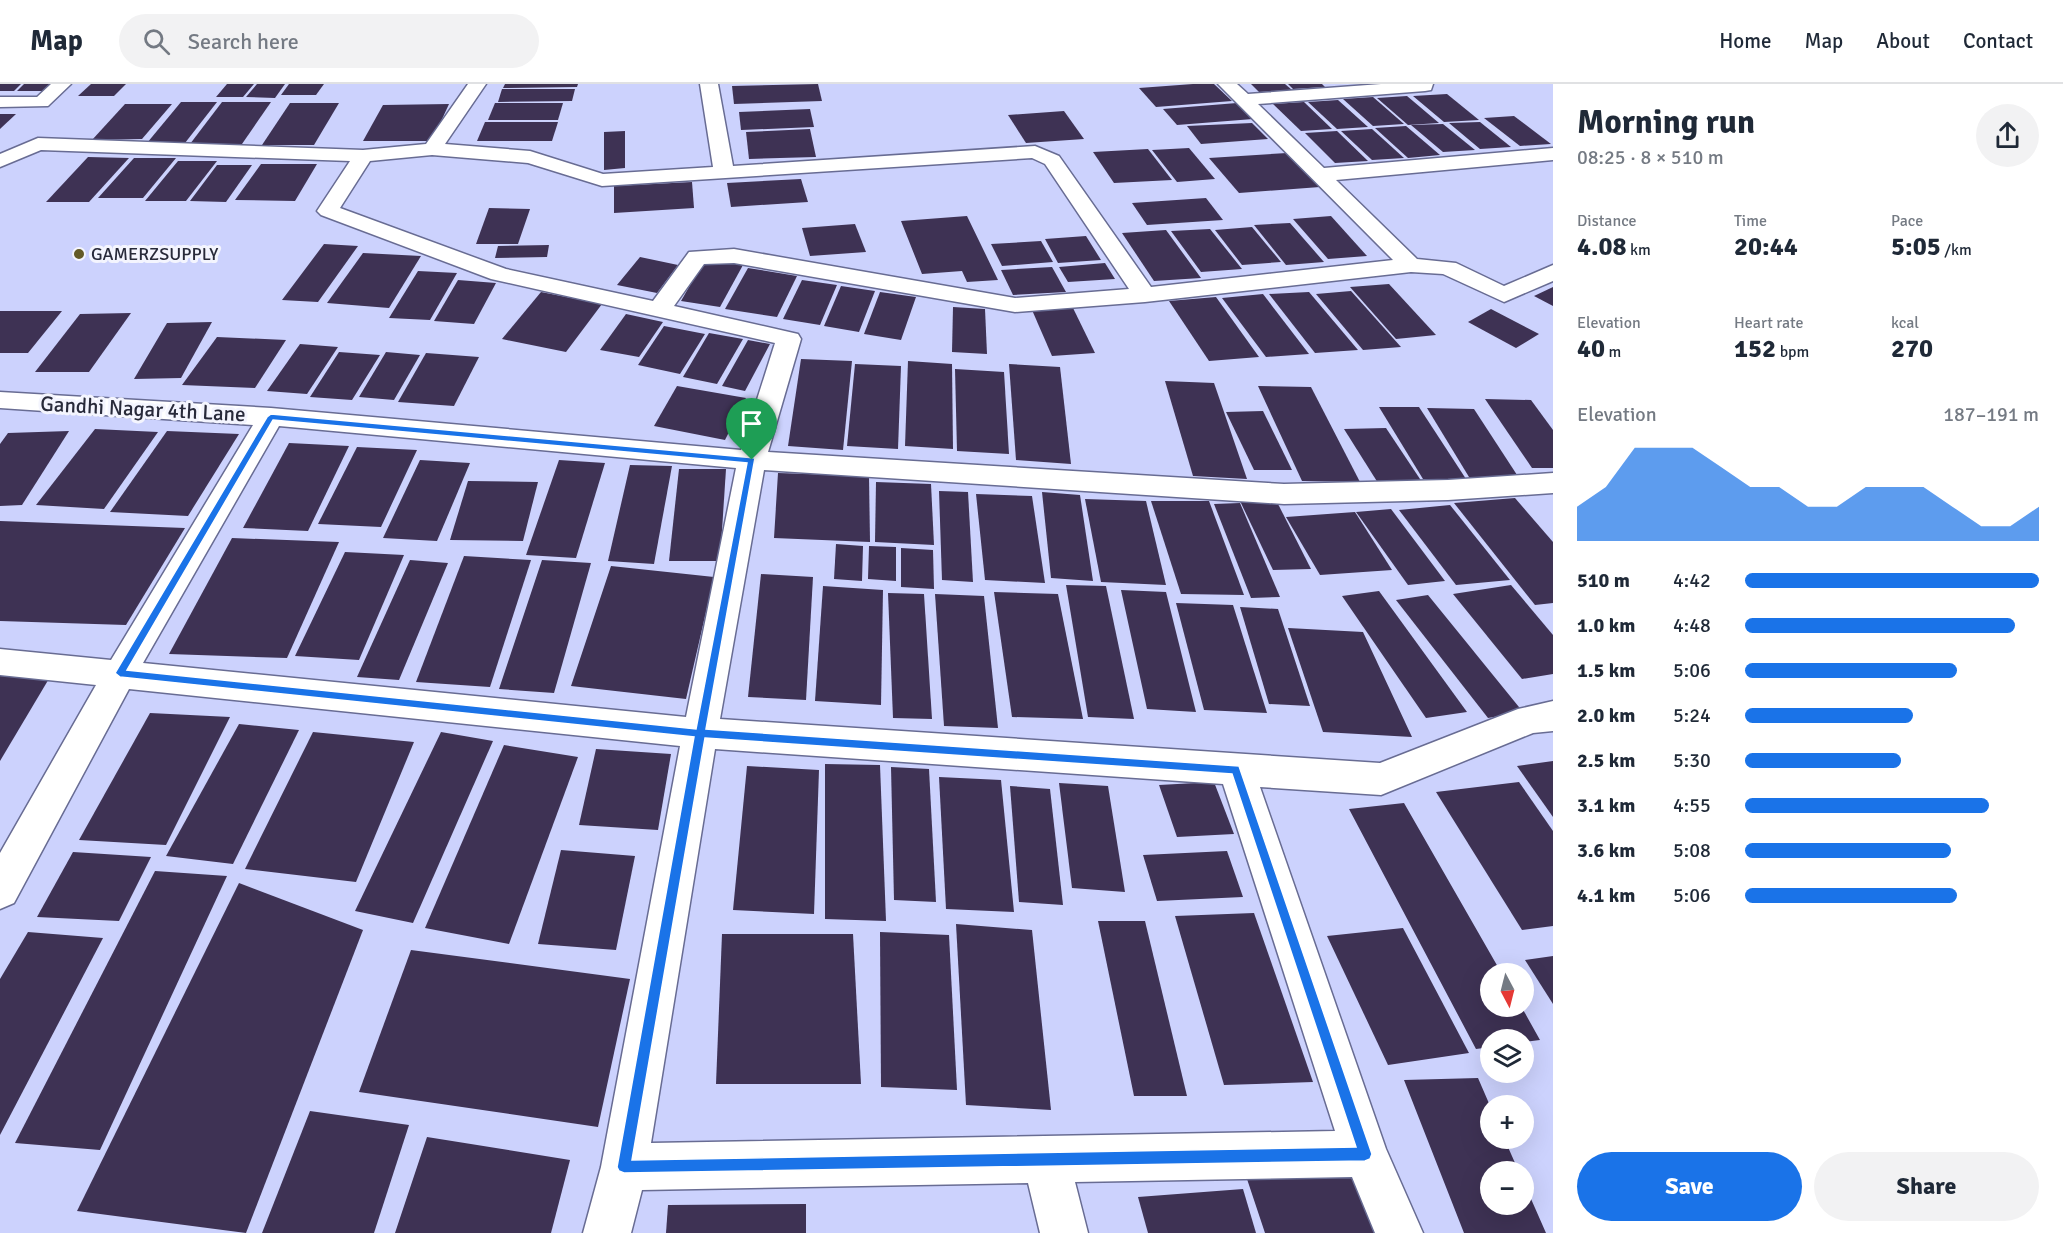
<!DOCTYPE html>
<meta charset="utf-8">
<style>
body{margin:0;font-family:Signika,sans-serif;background:#f2f2f3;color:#1f2937;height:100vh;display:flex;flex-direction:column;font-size:22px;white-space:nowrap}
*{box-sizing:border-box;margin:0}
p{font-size:20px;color:#747a83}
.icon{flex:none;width:33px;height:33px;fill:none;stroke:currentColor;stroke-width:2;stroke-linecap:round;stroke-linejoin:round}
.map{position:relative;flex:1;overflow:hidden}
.drawer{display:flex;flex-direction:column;background:#fff;width:510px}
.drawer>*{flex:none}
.needle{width:39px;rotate:173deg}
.buttons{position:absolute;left:1480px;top:879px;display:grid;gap:12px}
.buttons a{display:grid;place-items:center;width:54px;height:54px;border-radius:50%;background:#fff;box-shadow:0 6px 24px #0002;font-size:30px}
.pin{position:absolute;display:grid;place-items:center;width:51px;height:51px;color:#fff;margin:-62px -26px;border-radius:50% 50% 50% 0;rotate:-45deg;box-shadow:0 0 6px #0007}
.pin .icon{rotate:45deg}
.round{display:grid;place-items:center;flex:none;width:63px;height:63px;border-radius:32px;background:#f2f2f3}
.head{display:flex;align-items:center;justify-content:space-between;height:102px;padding:0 24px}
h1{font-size:33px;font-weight:800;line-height:45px}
.figures{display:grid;grid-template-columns:repeat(3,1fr);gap:9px;height:102px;padding:6px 24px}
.figures div{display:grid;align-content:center}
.figures b{font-size:26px;font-weight:800}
.figures small{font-size:16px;font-weight:400}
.figures p{font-size:16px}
.chart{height:168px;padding:12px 24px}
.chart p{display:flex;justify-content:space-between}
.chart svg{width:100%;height:108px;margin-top:6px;fill:#1a73e8;opacity:.7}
.primary-button{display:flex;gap:12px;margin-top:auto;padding:12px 24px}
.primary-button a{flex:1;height:69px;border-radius:36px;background:#1a73e8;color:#fff;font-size:24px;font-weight:800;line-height:69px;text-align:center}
.primary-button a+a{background:#f2f2f3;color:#1f2937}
ul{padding:0 24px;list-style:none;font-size:20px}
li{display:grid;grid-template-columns:96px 72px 1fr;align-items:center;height:45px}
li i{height:15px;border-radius:8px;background:#1a73e8}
header{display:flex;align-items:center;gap:36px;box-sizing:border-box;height:84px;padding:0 30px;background:#fff;border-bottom:2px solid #e0e1e3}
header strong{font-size:28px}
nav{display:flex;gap:33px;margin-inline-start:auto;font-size:21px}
.search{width:420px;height:54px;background:#f2f2f3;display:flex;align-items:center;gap:15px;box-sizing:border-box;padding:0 21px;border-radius:33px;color:#747a83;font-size:22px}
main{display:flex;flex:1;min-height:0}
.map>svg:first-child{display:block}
.building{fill:#3e3254}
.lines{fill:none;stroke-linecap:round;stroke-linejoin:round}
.street-casing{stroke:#686c93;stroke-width:3}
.street{fill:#fff;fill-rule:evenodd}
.route{fill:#1a73e8;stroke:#fff;stroke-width:1.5;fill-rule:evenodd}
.poi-dot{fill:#645b27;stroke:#f4f5fe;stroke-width:2}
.labels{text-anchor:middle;stroke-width:6;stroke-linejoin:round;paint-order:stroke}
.far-poi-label{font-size:18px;fill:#282a3a;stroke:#f4f5fe;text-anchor:start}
.street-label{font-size:21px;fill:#282a3a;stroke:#f4f5fe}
</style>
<header>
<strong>Map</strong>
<div class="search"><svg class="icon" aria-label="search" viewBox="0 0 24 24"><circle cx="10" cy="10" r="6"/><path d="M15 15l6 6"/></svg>Search here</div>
<nav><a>Home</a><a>Map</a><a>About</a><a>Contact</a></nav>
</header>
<main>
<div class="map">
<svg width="1553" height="1149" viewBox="0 0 1553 1149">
<rect width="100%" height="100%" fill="#ccd2fd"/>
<g class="building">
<path d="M0 0H21L14 7H0Z"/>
<path d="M24 0H52L45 7H17Z"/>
<path d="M91 0H126L114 12H78Z"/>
<path d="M227 0H254L243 13H216Z"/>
<path d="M257 0H285L275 14 246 13Z"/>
<path d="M289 0H324L316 11H281Z"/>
<path d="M505 0H578L577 3 503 4Z"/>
<path d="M818 0 822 17 734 20 732 2Z"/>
<path d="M1193 0H1214L1232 17 1156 23 1139 4Z"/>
<path d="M1251 0H1285L1292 6 1259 8Z"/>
<path d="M1288 0H1322L1325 3 1293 5Z"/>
<path d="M502 5H575L572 17 498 18Z"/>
<path d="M1447 10 1479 36 1444 38 1413 12Z"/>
<path d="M1407 12 1439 39 1408 41 1377 14Z"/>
<path d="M1373 13 1404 40 1373 42 1343 15Z"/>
<path d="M1338 16 1368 43 1337 45 1308 18Z"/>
<path d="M181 18H217L185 59H147Z"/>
<path d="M222 18H271L242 60H190Z"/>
<path d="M1304 18 1332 45 1301 47 1273 20Z"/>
<path d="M290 19H339L314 61H262Z"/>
<path d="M495 19H563L558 36H488Z"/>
<path d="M1237 19 1253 35 1177 41 1163 25Z"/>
<path d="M125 20H172L142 55 92 56Z"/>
<path d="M449 20 432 57H363L383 21Z"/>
<path d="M810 25 814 43 741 46 739 28Z"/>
<path d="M1064 27 1084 55 1026 59 1008 31Z"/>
<path d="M0 30H16L0 45Z"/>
<path d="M1514 32 1551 60 1520 62 1484 34Z"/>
<path d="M485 38H558L552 57H477Z"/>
<path d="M1480 38 1511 63 1480 65 1449 39Z"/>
<path d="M1252 39 1268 55 1201 60 1187 42Z"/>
<path d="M1443 40 1475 66 1443 68 1411 41Z"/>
<path d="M1406 42 1440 71 1408 74 1375 44Z"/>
<path d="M810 45 816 73 749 75 746 48Z"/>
<path d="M1372 45 1404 74 1372 76 1341 47Z"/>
<path d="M625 47V84L604 86V48Z"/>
<path d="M1337 47 1368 77 1335 79 1305 49Z"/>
<path d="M1189 64 1215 95 1177 98 1152 66Z"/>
<path d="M1148 65 1172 96 1114 99 1093 68Z"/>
<path d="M1287 69 1320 103 1239 109 1209 74Z"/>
<path d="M88 73 129 74 89 118H46Z"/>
<path d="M134 74H176L143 114H98Z"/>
<path d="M178 77H217L186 117H145Z"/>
<path d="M261 80H317L295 117 235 116Z"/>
<path d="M217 81H252L226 118 190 117Z"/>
<path d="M801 95 808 118 731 123 727 99Z"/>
<path d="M692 98 694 124 614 129V102Z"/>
<path d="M1206 114 1223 136 1147 141 1132 119Z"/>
<path d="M489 124 530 125 518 160H476Z"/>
<path d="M967 132 998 196 967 198 962 187 922 190 901 137Z"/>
<path d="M1331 132 1367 172 1328 175 1293 135Z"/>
<path d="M1290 139 1324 178 1286 181 1254 141Z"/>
<path d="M855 140 866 168 810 172 802 144Z"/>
<path d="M1252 143 1281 178 1242 181 1215 146Z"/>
<path d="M1210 145 1242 185 1201 188 1171 147Z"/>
<path d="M1166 146 1201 194 1154 197 1122 149Z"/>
<path d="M1086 152 1101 176 1058 179 1045 155Z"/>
<path d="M1041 157 1053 178 1002 182 991 160Z"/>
<path d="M324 160 358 162 318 218 282 216Z"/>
<path d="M549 161 547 173 495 174 498 162Z"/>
<path d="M363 169 421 172 389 224 327 219Z"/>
<path d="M640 173 678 181 657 209 617 201Z"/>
<path d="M705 175 743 181 720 223 681 217Z"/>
<path d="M1105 179 1115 195 1068 198 1059 183Z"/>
<path d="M1052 183 1066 208 1013 211 1001 186Z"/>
<path d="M748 184 797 192 777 233 725 225Z"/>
<path d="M418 187 457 189 430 236 389 234Z"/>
<path d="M458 196 496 199 474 240 434 237Z"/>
<path d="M802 196 837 201 820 241 783 235Z"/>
<path d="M1389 200 1436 251 1396 255 1350 203Z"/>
<path d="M841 202 875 207 859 248 824 242Z"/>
<path d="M1553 203V222L1534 212Z"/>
<path d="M1351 207 1401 263 1363 266 1316 210Z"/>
<path d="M541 208 602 220 566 268 502 255Z"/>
<path d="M880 208 916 213 901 256 864 250Z"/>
<path d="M1309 208 1358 266 1315 269 1269 210Z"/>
<path d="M1263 210 1309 270 1266 273 1222 214Z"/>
<path d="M1216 213 1259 273 1209 277 1169 217Z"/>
<path d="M953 223 985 225 987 270 952 268Z"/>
<path d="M1073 224 1095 269 1052 272 1032 226Z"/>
<path d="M1491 225 1539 250 1516 264 1468 238Z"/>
<path d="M0 227H62L28 269H0Z"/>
<path d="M131 229 89 288H35L80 230Z"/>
<path d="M626 230 663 238 639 273 600 266Z"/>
<path d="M212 238 181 294 134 295 167 239Z"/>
<path d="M664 242 705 250 680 290 638 281Z"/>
<path d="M709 249 743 255 717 300 683 293Z"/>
<path d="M217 253 286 256 255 304 182 301Z"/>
<path d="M748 256 770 260 745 307 722 302Z"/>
<path d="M300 260 338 263 307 310 267 307Z"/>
<path d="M339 268 380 271 352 316 310 313Z"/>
<path d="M386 268 420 271 394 316 359 313Z"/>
<path d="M426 269 479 273 454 322 398 318Z"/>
<path d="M801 275 852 277 843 366 788 362Z"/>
<path d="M908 277 952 280 953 365 905 362Z"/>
<path d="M855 280 901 282 898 365 847 362Z"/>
<path d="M1009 280 1060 283 1071 380 1016 376Z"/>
<path d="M955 285 1004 288 1009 370 957 367Z"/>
<path d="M1165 297 1214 299 1247 395 1193 392Z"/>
<path d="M677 302 746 314 725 356 654 342Z"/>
<path d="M1258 302 1311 303 1360 398 1302 397Z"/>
<path d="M1485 315 1531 316 1553 346V384H1532Z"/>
<path d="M1379 323H1419L1466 395H1423Z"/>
<path d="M1427 324 1474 325 1519 394 1469 393Z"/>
<path d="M1263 327 1292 386H1254L1226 328Z"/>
<path d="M1386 344 1422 398 1378 399 1344 345Z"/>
<path d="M95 345 158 348 104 425 36 421Z"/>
<path d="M69 347 22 421 0 422V360L8 349Z"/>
<path d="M167 347 239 350 188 432 110 428Z"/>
<path d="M289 359 349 362 308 447 243 444Z"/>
<path d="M357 363 417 366 381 443 318 440Z"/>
<path d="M420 376 470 379 437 457 383 454Z"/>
<path d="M559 376 605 379 576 474 526 471Z"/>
<path d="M630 381 672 382 654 480 608 477Z"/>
<path d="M679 385H726L720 477H669Z"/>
<path d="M778 389 869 392 870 458 774 454Z"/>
<path d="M468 397 538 398 523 457 450 456Z"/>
<path d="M876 398 931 400 934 461 875 458Z"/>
<path d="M939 407 968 408 973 498 942 496Z"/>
<path d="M1042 408 1080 411 1093 497 1051 494Z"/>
<path d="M976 410 1032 412 1045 499 985 496Z"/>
<path d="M1515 414 1553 458V519L1535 521 1454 419Z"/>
<path d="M1085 415 1146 417 1166 501 1101 498Z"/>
<path d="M1276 416 1311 485 1273 486 1240 417Z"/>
<path d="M1151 417H1209L1244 511 1181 510Z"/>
<path d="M1240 419 1280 513 1251 514 1214 420Z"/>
<path d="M1450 421 1510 496 1456 501 1399 426Z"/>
<path d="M1391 425 1445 497 1408 501 1356 428Z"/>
<path d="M1355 428 1392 486 1320 491 1286 433Z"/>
<path d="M0 437 185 444 126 541 0 537Z"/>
<path d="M232 454 339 458 287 574 169 570Z"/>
<path d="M836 460 863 462 862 497 834 495Z"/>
<path d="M869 462 896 463V497L868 495Z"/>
<path d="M901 464 933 466 934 505 901 503Z"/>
<path d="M345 468 404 471 359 576 295 572Z"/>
<path d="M464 472 531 476 490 603 416 598Z"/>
<path d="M410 476 448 479 399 596 357 593Z"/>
<path d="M542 476 591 479 554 609 499 605Z"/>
<path d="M611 482 714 493 686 615 571 602Z"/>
<path d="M761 490 813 493 806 616 748 613Z"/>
<path d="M1066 501 1106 502 1134 635 1088 633Z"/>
<path d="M1511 501 1553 551V590L1522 595 1453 510Z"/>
<path d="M823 502 883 506 881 621 815 617Z"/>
<path d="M1121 506 1166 508 1196 628 1147 625Z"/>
<path d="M1379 507 1467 628 1426 634 1342 512Z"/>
<path d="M994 508 1058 510 1083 635 1012 633Z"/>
<path d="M888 509 924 510 932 635 893 634Z"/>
<path d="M935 510 984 512 998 644 944 642Z"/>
<path d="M1428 511 1523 628 1488 634 1396 516Z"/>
<path d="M1176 519 1233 521 1267 629 1204 626Z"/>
<path d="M1240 523 1278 525 1310 622 1269 620Z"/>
<path d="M1288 544 1363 548 1412 653 1323 648Z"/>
<path d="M0 592 50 593 0 677Z"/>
<path d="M150 629 230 633 166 761 79 756Z"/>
<path d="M239 640 299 646 233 780 166 772Z"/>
<path d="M313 648 414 658 356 798 245 785Z"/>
<path d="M441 648 493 657 413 839 355 827Z"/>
<path d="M504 661 578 673 509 860 425 844Z"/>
<path d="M596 665 671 670 658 746 579 741Z"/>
<path d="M1553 677V733L1517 682Z"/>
<path d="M825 680 880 681 886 837 825 835Z"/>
<path d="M747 682 819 686 814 830 733 826Z"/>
<path d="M891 683 929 685 936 818 894 816Z"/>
<path d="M939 693 1001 696 1014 828 946 825Z"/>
<path d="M1214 698 1234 750 1177 753 1159 701Z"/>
<path d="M1519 698 1553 747V842L1522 846 1436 708Z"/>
<path d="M1059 699 1108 702 1125 808 1072 804Z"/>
<path d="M1010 702 1050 705 1063 821 1019 818Z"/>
<path d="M1404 719 1502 890H1491V922H1521L1540 956 1524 958V956H1491V963L1476 965 1349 725Z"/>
<path d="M561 766 635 772 616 866 538 860Z"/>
<path d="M1227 767 1243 813 1157 817 1143 771Z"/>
<path d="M73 768 151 773 119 837 37 833Z"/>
<path d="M155 787 227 792 100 1066 15 1059Z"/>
<path d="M239 799 363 846 246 1149 77 1127Z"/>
<path d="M1254 829 1313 998 1224 1001 1175 832Z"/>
<path d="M1098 837H1145L1187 1012H1134Z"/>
<path d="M956 840 1032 846 1051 1026 966 1021Z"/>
<path d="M1403 844 1469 969 1388 981 1327 852Z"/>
<path d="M28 848 103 854 0 1051V895Z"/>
<path d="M880 848 949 851 957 1006 881 1003Z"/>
<path d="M722 850H853L861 1000H716Z"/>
<path d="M411 866 630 895 598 1043 359 1008Z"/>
<path d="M1553 872V920L1525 876Z"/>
<path d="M1478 994 1491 1024V1054H1504L1519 1088H1491V1120H1524V1099L1546 1149H1464L1404 996Z"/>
<path d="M310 1027 409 1041 374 1149H262Z"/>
<path d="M427 1053 570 1076 551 1149H395Z"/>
<path d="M1357 1087 1381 1149H1265L1247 1095Z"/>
<path d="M1243 1105 1256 1149H1148L1138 1113Z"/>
<path d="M806 1120V1149H666L668 1121Z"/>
</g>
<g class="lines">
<defs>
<g id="street">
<path d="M51 0H71L48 22 0 23V13H37Z"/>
<path d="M468 0H486L445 60 530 67 603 90 713 83 700 0H718L733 82 1035 62 1059 72 1151 203 1393 176 1218 0H1237L1248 10 1381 0H1433L1431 6 1425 7 1258 20 1324 84 1553 64V76L1336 96 1417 175 1456 179 1504 202 1553 181V197L1504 218 1443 190 1411 188 1145 218 1015 228 734 179 704 180 674 222 798 250 801 255 768 368 1284 400 1448 396 1553 389V409L1448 416 1284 420 764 386 720 635 1380 679 1518 625 1553 617V647L1533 649 1381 711 1260 703 1386 1065 1423 1149H1375L1352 1093 1075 1098 1088 1149H1040L1028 1099 642 1106 631 1149H583L601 1083 680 662 129 605 14 819 0 825V769L96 601 0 591V565L111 576 253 341 0 324V308L271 324 741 366 775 259 491 195 321 131 317 127 350 77 41 66 0 83V70L38 54 363 66 426 60ZM432 71 528 79 602 102 1032 74 1045 80 1129 205 1015 214 734 165 689 168 653 217 506 185 340 124 370 77ZM279 342 736 384 686 633 143 579ZM715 665 1223 700 1335 1047 651 1059Z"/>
</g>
</defs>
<use href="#street" class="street-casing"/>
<use href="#street" class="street"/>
</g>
<path class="route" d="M271 330 755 374 706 645 1239 682 1372 1070 1370 1075 1365 1077 624 1089 619 1087 617 1083 694 653 120 593 115 589 267 333ZM273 336 747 379 696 645 127 586ZM705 654 1232 690 1356 1063 632 1076Z"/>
<circle class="poi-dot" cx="79" cy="170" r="6"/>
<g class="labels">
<g class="far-poi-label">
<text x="91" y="176">GAMERZSUPPLY</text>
</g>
<g class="street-label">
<text transform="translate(143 325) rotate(3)" y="7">Gandhi Nagar 4th Lane</text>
</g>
</g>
</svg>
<div class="buttons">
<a><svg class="needle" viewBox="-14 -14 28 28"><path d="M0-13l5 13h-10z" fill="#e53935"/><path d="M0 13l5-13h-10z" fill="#747a83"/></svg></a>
<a><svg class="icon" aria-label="layers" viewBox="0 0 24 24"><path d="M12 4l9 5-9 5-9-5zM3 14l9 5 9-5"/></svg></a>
<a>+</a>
<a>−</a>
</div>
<div class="pin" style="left:752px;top:376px;background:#1e9e55"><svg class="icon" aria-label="arrive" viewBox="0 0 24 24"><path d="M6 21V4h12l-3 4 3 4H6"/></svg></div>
</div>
<section class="drawer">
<div class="head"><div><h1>Morning run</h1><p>08:25 · 8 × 510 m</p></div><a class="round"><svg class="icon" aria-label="share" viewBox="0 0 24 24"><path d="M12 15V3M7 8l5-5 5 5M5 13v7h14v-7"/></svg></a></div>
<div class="figures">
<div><p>Distance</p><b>4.08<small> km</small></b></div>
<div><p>Time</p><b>20:44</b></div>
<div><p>Pace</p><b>5:05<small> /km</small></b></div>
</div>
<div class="figures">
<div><p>Elevation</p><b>40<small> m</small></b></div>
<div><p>Heart rate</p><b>152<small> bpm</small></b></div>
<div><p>kcal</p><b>270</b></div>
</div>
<div class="chart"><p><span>Elevation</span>187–191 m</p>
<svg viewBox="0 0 160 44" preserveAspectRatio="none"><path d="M0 44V30L10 22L20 6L30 6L40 6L50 14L60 22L70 22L80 30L90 30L100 22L110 22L120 22L130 30L140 38L150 38L160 30V44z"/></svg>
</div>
<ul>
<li><b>510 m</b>4:42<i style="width:100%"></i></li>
<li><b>1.0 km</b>4:48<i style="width:92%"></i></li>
<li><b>1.5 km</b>5:06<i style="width:72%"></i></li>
<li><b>2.0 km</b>5:24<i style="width:57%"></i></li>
<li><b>2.5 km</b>5:30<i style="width:53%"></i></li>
<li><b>3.1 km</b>4:55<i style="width:83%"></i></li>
<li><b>3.6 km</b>5:08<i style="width:70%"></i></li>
<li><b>4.1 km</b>5:06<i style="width:72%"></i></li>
</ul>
<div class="primary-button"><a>Save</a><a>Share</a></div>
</section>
</main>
